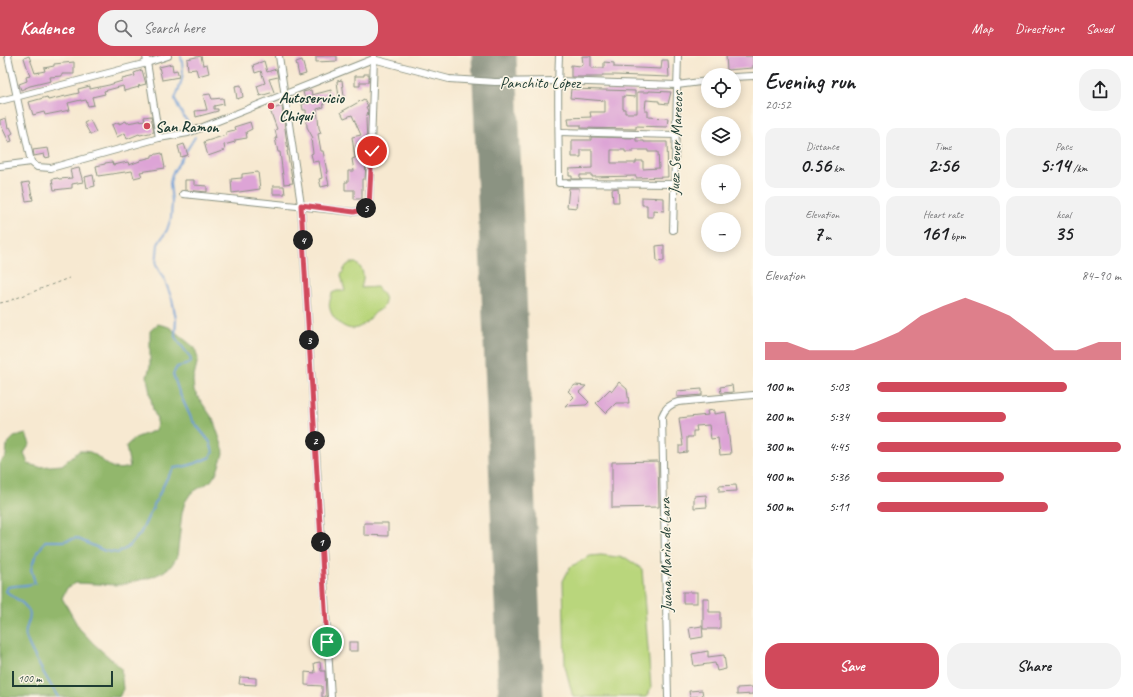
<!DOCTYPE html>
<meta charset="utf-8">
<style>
body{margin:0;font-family:Caveat,sans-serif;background:#f2f2f2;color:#202124;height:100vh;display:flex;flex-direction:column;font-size:15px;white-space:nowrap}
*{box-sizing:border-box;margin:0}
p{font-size:13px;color:#757577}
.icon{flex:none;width:22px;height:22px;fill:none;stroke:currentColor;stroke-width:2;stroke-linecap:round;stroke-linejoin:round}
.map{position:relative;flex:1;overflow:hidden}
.side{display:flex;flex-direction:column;background:#fff;width:380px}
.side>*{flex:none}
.buttons{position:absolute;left:701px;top:12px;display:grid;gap:8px}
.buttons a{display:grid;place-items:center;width:40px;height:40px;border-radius:50%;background:#fff;box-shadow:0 2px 10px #0003;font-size:20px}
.scale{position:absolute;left:12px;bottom:10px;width:101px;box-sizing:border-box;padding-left:4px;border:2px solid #1f3d34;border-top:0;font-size:11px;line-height:14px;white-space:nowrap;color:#1f3d34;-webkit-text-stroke:3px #fcf5e5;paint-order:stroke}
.pin{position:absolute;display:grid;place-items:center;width:34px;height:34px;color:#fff;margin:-17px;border:2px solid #fff;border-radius:50%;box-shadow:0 1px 4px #0007}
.km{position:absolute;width:20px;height:20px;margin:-10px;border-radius:50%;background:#222;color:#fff;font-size:11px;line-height:20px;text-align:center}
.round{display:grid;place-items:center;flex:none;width:42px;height:42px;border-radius:16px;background:#f2f2f2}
.summary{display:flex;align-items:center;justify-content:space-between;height:68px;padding:0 12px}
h1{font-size:22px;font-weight:800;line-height:30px}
.figures{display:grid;grid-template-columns:repeat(3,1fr);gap:6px;height:68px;padding:4px 12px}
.figures div{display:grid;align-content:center;border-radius:10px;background:#f2f2f2;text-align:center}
.figures b{font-size:20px;font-weight:800}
.figures small{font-size:11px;font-weight:400}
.figures p{font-size:11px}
.chart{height:112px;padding:8px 12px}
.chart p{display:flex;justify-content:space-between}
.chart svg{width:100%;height:72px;margin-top:4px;fill:#d1495b;opacity:.7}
.cta{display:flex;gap:8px;margin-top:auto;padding:8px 12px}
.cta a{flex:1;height:46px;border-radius:16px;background:#d1495b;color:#fff;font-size:16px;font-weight:800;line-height:46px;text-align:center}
.cta a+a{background:#f2f2f2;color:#202124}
ul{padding:0 12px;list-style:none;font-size:13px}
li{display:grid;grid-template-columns:64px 48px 1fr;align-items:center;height:30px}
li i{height:10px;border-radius:5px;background:#d1495b}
header{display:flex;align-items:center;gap:24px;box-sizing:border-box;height:56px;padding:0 20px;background:#d1495b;color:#fff}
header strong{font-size:19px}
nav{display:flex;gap:22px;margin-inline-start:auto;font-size:14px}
.search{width:280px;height:36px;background:#f2f2f2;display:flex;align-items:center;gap:10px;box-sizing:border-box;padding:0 14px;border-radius:16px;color:#757577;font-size:15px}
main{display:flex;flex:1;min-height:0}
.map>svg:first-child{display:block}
.green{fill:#b9d67c;stroke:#6c8a58}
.forest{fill:#92b76c;stroke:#587a50}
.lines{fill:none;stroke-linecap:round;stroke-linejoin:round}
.stream{stroke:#6c9cd6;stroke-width:2}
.runway{stroke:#8b9382;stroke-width:45}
.building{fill:#dda4d6;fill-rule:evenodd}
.street-casing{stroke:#8b9382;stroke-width:8}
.path{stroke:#8b9382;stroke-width:1;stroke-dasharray:3 3;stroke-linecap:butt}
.street{stroke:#fff;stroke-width:6}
.route-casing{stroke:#fff;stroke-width:8}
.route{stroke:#d1495b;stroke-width:5}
.poi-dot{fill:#d1495b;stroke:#fcf5e5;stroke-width:1.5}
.labels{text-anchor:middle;stroke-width:3;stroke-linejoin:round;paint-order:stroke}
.street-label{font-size:16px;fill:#1f3d34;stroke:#fcf5e5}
.poi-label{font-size:16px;font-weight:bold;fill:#1f3d34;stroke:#fcf5e5;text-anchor:start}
</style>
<header>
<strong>Kadence</strong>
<div class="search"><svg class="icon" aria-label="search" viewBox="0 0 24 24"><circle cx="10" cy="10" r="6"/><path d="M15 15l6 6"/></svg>Search here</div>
<nav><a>Map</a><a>Directions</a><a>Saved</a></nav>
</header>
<main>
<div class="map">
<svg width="753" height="641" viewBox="0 0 753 641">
<rect width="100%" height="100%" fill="#fcf5e5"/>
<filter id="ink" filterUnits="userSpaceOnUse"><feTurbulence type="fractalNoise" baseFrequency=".025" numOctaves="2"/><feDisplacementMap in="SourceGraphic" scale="8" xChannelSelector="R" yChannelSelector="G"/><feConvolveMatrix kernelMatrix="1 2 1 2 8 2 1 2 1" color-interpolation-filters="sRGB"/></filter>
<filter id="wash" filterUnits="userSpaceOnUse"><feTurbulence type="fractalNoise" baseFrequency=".012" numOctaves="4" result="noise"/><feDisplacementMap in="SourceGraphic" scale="16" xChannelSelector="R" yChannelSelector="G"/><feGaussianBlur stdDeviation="0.9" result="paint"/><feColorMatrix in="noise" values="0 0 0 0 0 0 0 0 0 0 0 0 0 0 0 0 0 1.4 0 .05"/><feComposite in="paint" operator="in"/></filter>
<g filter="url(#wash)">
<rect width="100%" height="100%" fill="#f7e9d1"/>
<g class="green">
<path d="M350 207H356C365 214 364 222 361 232L377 231C380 235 385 240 385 245 385 251 380 253 376 256 370 262 365 269 357 272 346 276 332 263 330 253 328 248 331 242 332 237L337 235H345L341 219 346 210Z"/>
<path d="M601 499 626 502 642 513 651 632 646 641H573L565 610 563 525 570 511 590 500Z"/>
</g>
<path class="forest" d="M158 268 169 271 195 292 198 303 193 324 194 335 213 363 224 395 217 416 211 425 191 437 185 446 182 457 177 501 171 510 163 516 152 521 119 529 76 527 67 532 62 542 79 572 94 588 121 612 123 633 119 641H0V406L6 400 7 388 14 381 26 378 30 388 24 397 28 408 39 411 62 409 79 395C83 395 89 395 92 397 108 406 109 417 130 411L126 390 135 382 156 374 157 363 153 354 147 321 150 310V275Z"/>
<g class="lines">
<g class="stream">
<path d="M181 0C185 19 182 25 175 43 179 54 184 63 193 72"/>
<path d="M58 641C50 628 42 615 35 601 32 595 28 588 26 581 23 571 33 564 29 555 24 545 13 542 6 535L8 531C17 529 28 530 35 527L31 513 35 501 45 485H63L76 482 105 495 118 497 128 491 140 478 167 422 174 412C187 411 198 407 210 401L213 396 210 386 192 364 179 336 173 318 177 311 185 309 191 306 190 301 175 281 176 263 172 243 165 225 156 209 158 188 167 174 171 162 172 146 170 127 172 118 195 81"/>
</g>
<path class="runway" d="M494 0 521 641"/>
</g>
<g id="blocks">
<g class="building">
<path d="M29 0 35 17 45 15 44 12 54 10V8L74 6V18H62V20L50 21 51 25 30 30 21 34 19 28 27 25 26 21 30 20 24 2Z"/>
<path d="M201 0 203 9 207 8 209 17 198 20 196 13 188 14 187 3Z"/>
<path d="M316 0H337V5L316 6Z"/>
<path d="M582 0H591V12H604V6L614 7V11L661 13 662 4H668L669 21 614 19H602V21H571V9L581 10 583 8Z"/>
<path d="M726 0H753V12L727 14Z"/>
<path d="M302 4 306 18 299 20 296 6Z"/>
<path d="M264 5 267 16 276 13 278 21 269 23 274 36 260 40 257 30 265 27 261 15 255 17 253 9Z"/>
<path d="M172 8 173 15 177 14 179 21 162 24 159 11Z"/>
<path d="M142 14 146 28 138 30 139 31 124 35 123 30 104 35 105 38 92 41 94 49 88 50 86 44 81 45V44L68 47 70 54 45 59 44 56 33 59 29 46 47 41 48 44 79 37 78 33 90 30V33L109 29 122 25V23L135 20 134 17Z"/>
<path d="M364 18H369V26H360V30H355V20H364Z"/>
<path d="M342 24 344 41 339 42 337 25Z"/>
<path d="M241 29 243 41 237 43 235 30Z"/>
<path d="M571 33 635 35V41L623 40V53H625V57H637V36H649V35L671 36 668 48 659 47V45L646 44 645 55H648V61L668 62 667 71 636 70V73L581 72V69H569L568 62 591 61 590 56H605V45L570 42Z"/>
<path d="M311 34 312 39 331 34 332 43 323 44 324 51 317 53 319 72 321 77 318 78 321 95H323L327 116H326L329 129 321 131 319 123 322 122 319 105 313 106 311 98 313 97 311 83 313 82 307 71 306 54H303L302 48 306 47 303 36Z"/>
<path d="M210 38 212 43 223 42 224 48 214 50V53H218V55L196 61 195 55 207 54 203 39Z"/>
<path d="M364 43 368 50 366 51 368 55 366 63 367 88 363 89 366 106 365 123H362V143H354V134H345V126H348V115H354L352 103 355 102 352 81 361 79 352 59 344 62 341 56Z"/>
<path d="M282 50 288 95H287L293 127 284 128 280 96H278L275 82H277L275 74 277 73 270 54Z"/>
<path d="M151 60 154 76 140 79 139 78 127 83 125 77 117 81 112 69 119 66V68L126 65 127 67 145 64 144 61Z"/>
<path d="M6 62 8 72 10 71 13 77 10 79 12 85 9 86 0 67V64Z"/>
<path d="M90 64 96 76 92 78H90L84 67Z"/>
<path d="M250 66 252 73 246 76 247 82 235 84V86L224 89 225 94 208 100 204 86 226 79V76L235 74 234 71Z"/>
<path d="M591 81 636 82V85H644V86H667L668 121 636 122V120L592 121V119H580V123H572V120H569V113L592 112V94H581V101H572V84H591ZM611 94H625V96H633V94H648V96H658L659 112 643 113V105H636V107H611Z"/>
<path d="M184 88 188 99 181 101 178 90Z"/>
<path d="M48 92 50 101 45 102 44 98 34 100 33 94Z"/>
<path d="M162 97 165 112 140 116 142 120 134 122 132 115 98 120 96 110 105 108V107L112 106 113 109 128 106 129 109 140 105V104L152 101V99Z"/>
<path d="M79 112 83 126 72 128V132L54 134 52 123 58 122 59 123 72 122 70 114Z"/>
<path d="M258 116 260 133 232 137 231 123 242 122V118Z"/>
<path d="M93 119 95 130 87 132 85 121Z"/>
<path d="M185 124H194V129L207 130V136L185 134Z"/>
<path d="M29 126 33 144 26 145 22 127Z"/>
<path d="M273 130H284L285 138H273Z"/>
<path d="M569 132H579L577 152 567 151Z"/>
<path d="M618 132 619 146H613L612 133Z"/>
<path d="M642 141 664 142V155L653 154V161H647V149H642Z"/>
<path d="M664 189V205L657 206 656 190Z"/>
<path d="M619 326 627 333 629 347H616L606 357 596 347 610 333 612 335Z"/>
<path d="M575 329 586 330 579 336 589 346 586 349 565 350 574 341 568 335Z"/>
<path d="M732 329 733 336 721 337 720 331Z"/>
<path d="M702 333V339L677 341V335Z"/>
<path d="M714 354V358L726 356 731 398 720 399 718 382 711 383 709 369 696 370 697 375H693V381H687V396L679 397V390H683L679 362 708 359 707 355Z"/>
<path d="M658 405 659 451 612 452V406Z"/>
<path d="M736 429 737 435 719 436V430Z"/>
<path d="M706 439 707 451 694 452V440Z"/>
<path d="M364 467H388V480L364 479Z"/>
<rect x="683" y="536" width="14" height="11"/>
<path d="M703 542H709V556H720V573H703Z"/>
<path d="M702 570 703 581 691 583 689 572Z"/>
<rect x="349" y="586" width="9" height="9"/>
<path d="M708 595V601L724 599 726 613 717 615 715 607 694 610 692 598Z"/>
<path d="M320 606 321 615H325L326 641H322V630L305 629V616L315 617 314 607Z"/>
<path d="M240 621 256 622V629L239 628Z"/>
<path d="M753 631V638L737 639V632Z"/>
<path d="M702 634 703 640 690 641 689 635Z"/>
</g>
</g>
</g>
<g filter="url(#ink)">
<use href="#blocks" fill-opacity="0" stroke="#8b9382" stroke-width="1"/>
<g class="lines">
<defs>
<g id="street">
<path d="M8 0 31 106"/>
<path d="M146 0 159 82"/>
<path d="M279 0 301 149 331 641"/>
<path d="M559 0C557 42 559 85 559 127L674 128"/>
<path d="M734 21 753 20"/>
<path d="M0 45 147 7 168 0"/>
<path d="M559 76 675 79"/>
<path d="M0 110 31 106 37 111 51 112 159 82 188 77 373 3 449 23 495 26 558 25 677 29 708 25"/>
<path d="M183 138 354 156 362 154 369 150 374 0"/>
<path d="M673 174 678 0"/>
<path d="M668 641 662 360C665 352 670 348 678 346L753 339"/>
</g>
</defs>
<use href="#street" class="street-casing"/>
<path class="path" d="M0 247 9 245 69 222"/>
<use href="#street" class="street"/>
</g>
</g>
<g class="lines" filter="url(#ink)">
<defs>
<path id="route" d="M327 586 301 149 354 156 362 154 369 150 372 95"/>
</defs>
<use href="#route" class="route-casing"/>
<use href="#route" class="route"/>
</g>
<g class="poi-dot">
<circle cx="271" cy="50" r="4"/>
<circle cx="147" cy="70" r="4"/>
</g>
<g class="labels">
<g class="street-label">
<text x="540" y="32">Panchito López</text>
<text transform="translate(675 87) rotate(-88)" y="6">Juez Sever Marecos</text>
<text transform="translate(665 499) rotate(-91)" y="6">Juana Marìa de Lara</text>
</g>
<g class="poi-label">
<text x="279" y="47">Autoservicio<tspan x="279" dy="18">Chiqui</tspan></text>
<text x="155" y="76">San Ramon</text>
</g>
</g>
</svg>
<div class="buttons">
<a><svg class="icon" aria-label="locate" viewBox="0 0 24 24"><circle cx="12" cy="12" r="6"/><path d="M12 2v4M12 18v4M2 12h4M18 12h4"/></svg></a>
<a><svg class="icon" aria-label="layers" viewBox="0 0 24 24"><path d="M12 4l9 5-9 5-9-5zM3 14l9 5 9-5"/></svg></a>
<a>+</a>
<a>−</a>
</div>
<div class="scale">100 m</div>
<div class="pin" style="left:327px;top:586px;background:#1e9e55"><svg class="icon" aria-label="arrive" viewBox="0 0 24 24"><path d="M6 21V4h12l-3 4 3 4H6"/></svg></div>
<div class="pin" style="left:372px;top:95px;background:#d93025"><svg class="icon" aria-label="check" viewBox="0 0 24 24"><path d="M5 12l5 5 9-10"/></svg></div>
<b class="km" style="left:321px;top:486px">1</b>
<b class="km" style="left:315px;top:385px">2</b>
<b class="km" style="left:309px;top:284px">3</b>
<b class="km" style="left:303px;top:184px">4</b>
<b class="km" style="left:366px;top:152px">5</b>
</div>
<section class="side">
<div class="summary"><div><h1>Evening run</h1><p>20:52</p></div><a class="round"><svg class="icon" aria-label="share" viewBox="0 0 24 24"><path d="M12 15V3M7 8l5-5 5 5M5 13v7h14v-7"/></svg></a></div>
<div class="figures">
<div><p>Distance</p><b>0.56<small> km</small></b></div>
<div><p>Time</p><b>2:56</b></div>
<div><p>Pace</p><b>5:14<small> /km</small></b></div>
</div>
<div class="figures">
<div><p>Elevation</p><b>7<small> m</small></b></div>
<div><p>Heart rate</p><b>161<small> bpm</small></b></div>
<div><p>kcal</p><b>35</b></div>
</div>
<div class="chart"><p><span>Elevation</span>84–90 m</p>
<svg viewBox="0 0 160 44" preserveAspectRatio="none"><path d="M0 44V33L10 33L20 38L30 38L40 38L50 33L60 27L70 17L80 11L90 6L100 11L110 17L120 27L130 38L140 38L150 33L160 33V44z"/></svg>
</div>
<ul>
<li><b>100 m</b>5:03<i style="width:78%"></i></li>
<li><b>200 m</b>5:34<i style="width:53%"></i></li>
<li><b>300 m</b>4:45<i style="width:100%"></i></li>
<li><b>400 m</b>5:36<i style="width:52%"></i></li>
<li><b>500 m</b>5:11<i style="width:70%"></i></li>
</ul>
<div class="cta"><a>Save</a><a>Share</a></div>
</section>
</main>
